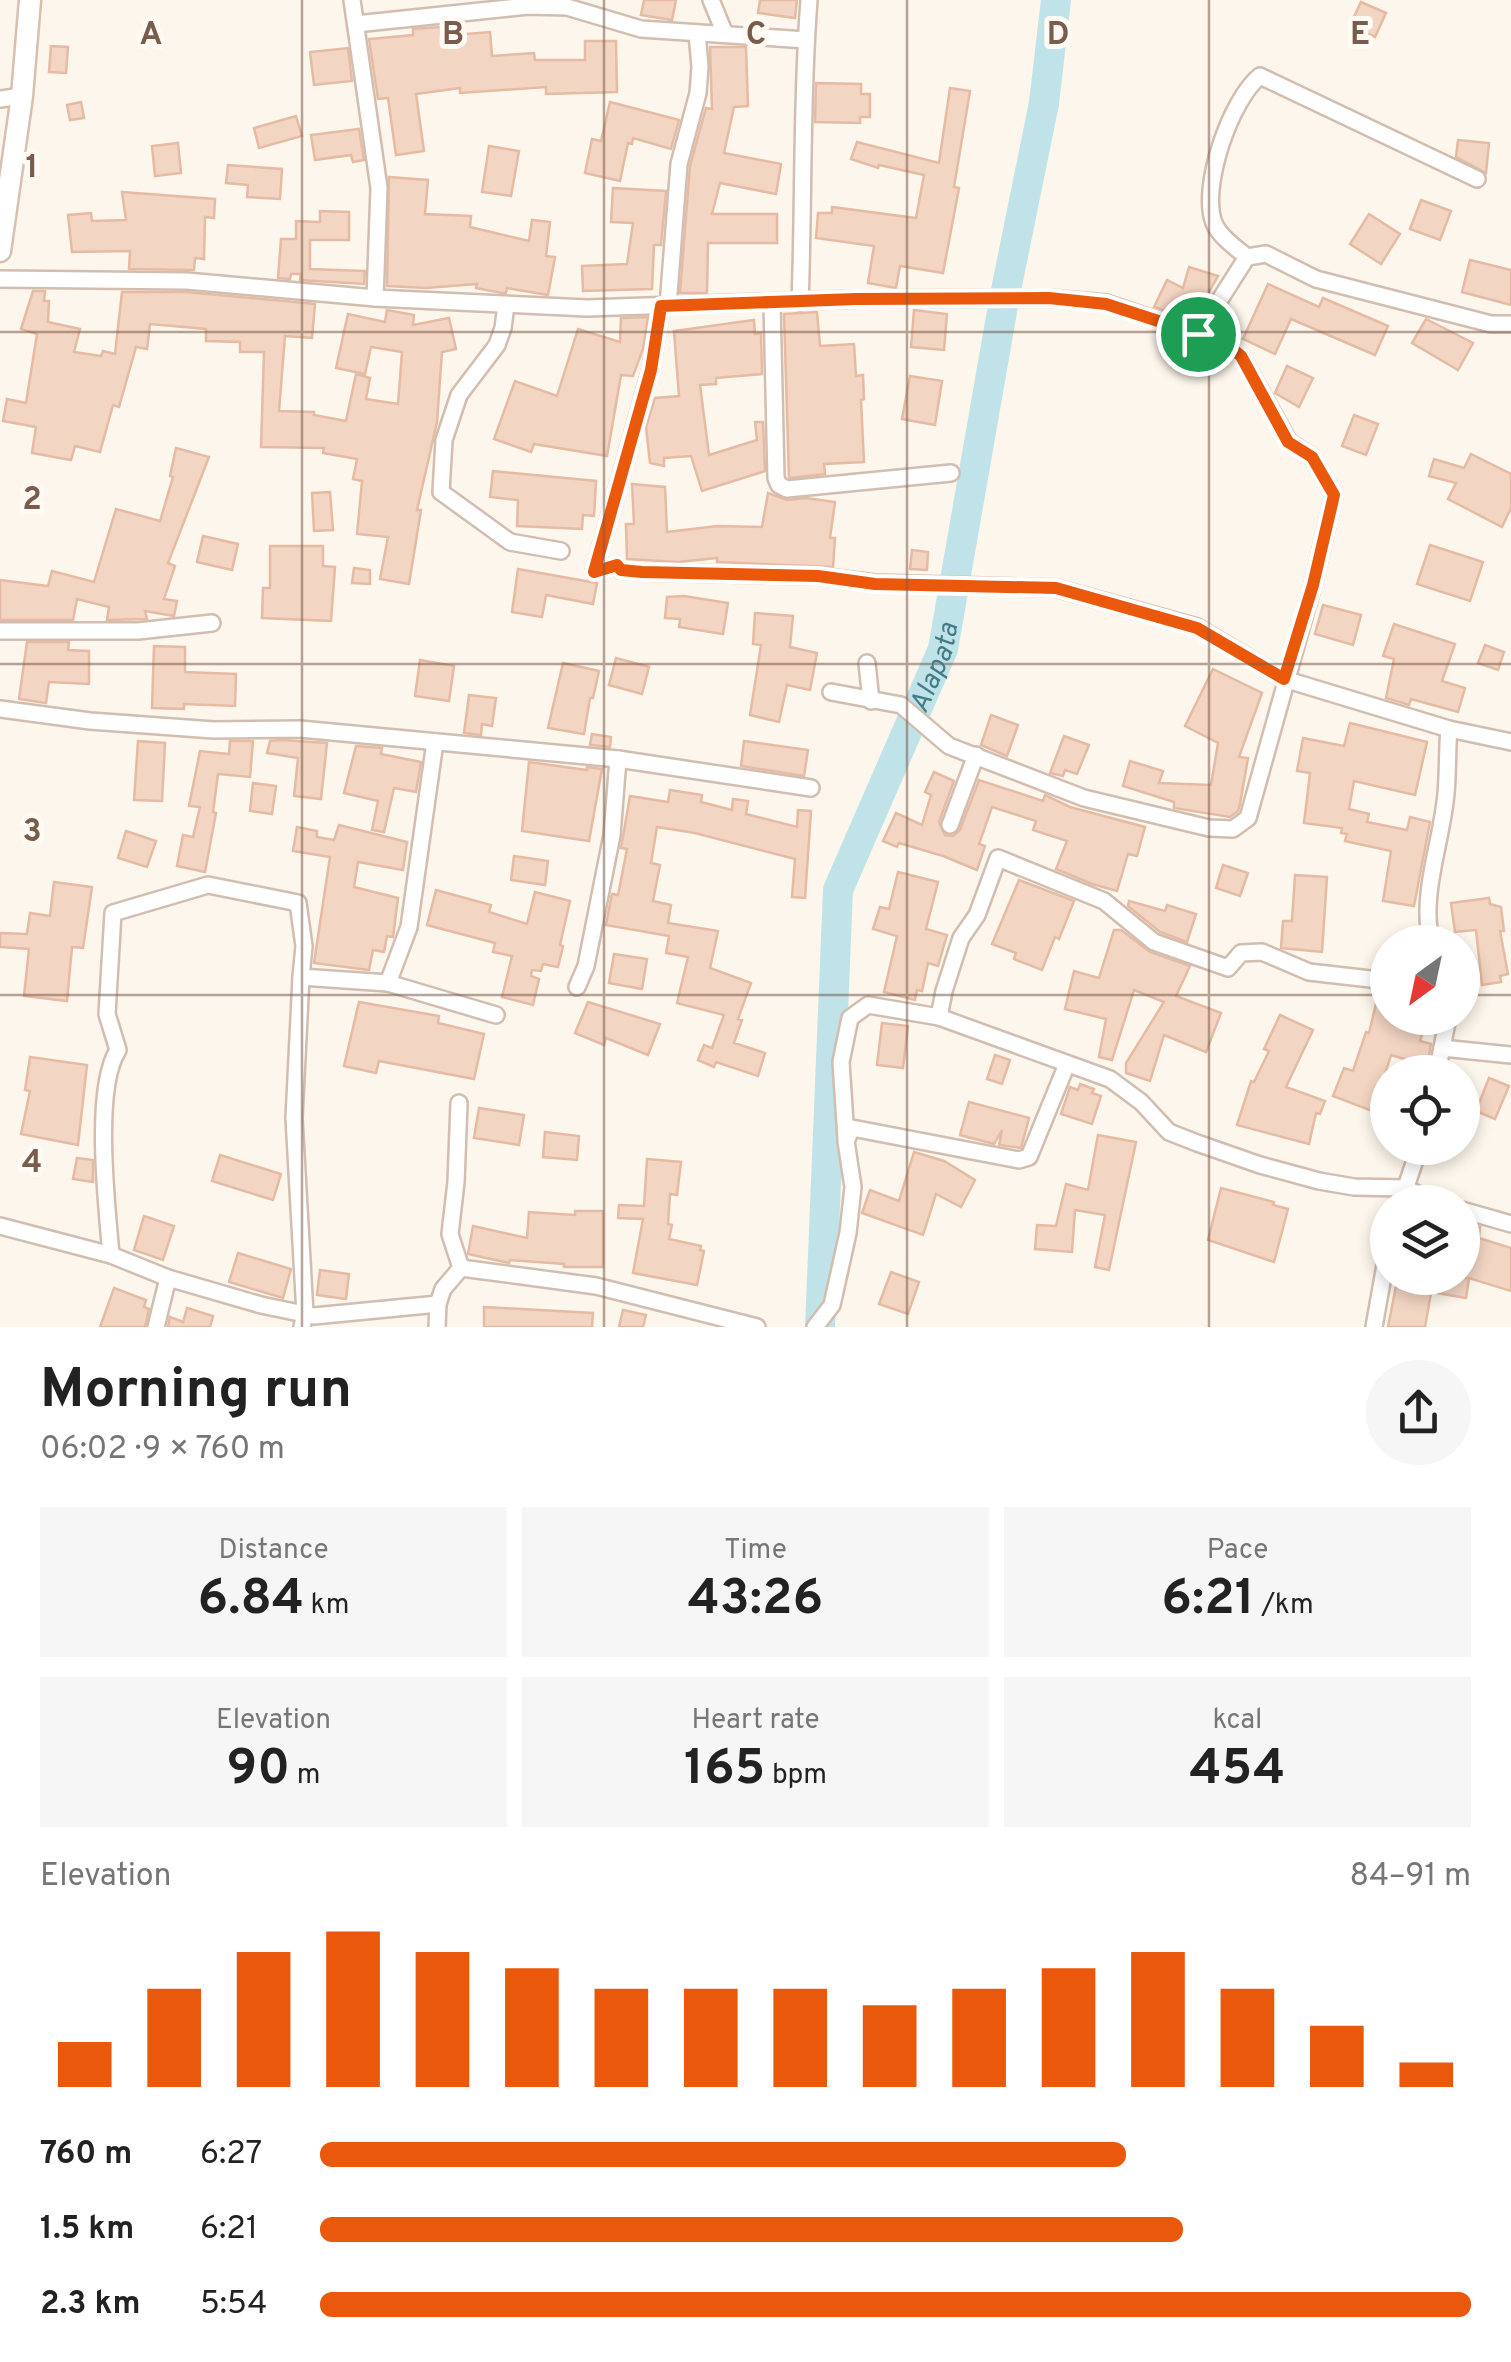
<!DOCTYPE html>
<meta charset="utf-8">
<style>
body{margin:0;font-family:Overpass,sans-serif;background:#f6f6f6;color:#222;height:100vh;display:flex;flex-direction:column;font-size:38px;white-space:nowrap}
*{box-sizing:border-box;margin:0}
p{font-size:32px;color:#767676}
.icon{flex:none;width:55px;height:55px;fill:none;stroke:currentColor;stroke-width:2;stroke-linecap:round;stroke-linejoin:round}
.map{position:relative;height:1327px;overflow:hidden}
.details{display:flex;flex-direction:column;background:#fff;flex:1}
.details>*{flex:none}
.needle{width:65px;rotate:213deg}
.tools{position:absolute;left:1370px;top:925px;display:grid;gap:20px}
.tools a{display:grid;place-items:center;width:110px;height:110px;border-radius:50%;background:#fff;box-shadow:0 5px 15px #0003;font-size:50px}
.pin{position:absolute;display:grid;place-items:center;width:85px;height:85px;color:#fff;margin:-42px;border:5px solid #fff;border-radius:50%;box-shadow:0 2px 10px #0007}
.round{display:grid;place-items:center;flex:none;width:105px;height:105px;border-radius:52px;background:#f6f6f6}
.head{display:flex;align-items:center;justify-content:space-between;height:170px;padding:0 40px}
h1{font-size:55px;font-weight:700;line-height:75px}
.metrics{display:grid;grid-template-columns:repeat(3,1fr);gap:15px;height:170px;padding:10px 40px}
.metrics div{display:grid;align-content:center;border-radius:0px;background:#f6f6f6;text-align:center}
.metrics b{font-size:50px;font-weight:700}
.metrics small{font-size:28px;font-weight:400}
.metrics p{font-size:28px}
.chart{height:280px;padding:20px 40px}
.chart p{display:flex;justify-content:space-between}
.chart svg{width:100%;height:180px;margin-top:10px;stroke:#ea580c;stroke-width:6}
ul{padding:0 40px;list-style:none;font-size:32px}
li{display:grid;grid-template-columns:160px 120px 1fr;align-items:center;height:75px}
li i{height:25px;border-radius:12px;background:#ea580c}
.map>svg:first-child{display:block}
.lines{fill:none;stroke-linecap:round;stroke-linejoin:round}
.river{stroke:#bfe3e8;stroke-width:30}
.building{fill:#f3d5c3;stroke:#e6bba3;stroke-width:2.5}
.street-casing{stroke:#d1beb0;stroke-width:20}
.secondary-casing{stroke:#d6c0b0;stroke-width:25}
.street{stroke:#fff;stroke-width:15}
.secondary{stroke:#fff;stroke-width:20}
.route-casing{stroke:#fff;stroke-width:20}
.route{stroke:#ea580c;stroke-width:12}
.grid{fill:none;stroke:#7a5c4d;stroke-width:2.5;stroke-opacity:0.55}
.labels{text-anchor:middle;stroke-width:10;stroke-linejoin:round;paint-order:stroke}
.water-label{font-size:28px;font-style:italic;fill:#437c86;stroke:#fffaf3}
.grid-label{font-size:32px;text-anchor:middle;font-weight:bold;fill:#7a5c4d;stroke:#fffaf3;stroke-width:10;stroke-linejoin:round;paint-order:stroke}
</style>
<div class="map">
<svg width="1511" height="1327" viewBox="0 0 1511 1327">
<rect width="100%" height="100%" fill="#fdf6ec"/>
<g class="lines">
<path class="river" id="s1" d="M820 1327 838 890 943 649 1004 300 1044 103 1056 0"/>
</g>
<g class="building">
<path d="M644 0H676L672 20 641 15Z"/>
<path d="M760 0H797L795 18 758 13Z"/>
<path d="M1361 2 1386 13 1375 37 1350 25Z"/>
<path d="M440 27 441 36 490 32 492 56 534 53 535 60H585V41H616L617 92 546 94V87L460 93V88L416 94 424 151 396 155 388 98 378 99 369 39 413 35V29Z"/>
<path d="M51 46 68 47 66 73 49 72Z"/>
<path d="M710 47H746L748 106 734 107 724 153 781 164 776 194 720 183 712 214H777V243H708L707 293H680L690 166 706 108 712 109Z"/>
<path d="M348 48 352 81 314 85 310 52Z"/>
<path d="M816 83 861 84V94H870V117H860V123L815 122Z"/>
<path d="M950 88 970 91 954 187 959 188 943 273 900 266 896 288 868 283 874 246 816 238 818 213H832V207L916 218 924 175 879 165 878 168 851 159 857 142 939 163Z"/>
<path d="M81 102 84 118 70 120 67 105Z"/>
<path d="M610 102 679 120 671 149 633 138 632 144 628 143 620 181 585 173 592 139 601 141Z"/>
<path d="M296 116 302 136 259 148 254 128Z"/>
<path d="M359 129 364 160 353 162 351 155 315 160 311 135Z"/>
<path d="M1458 140 1489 143 1486 173 1456 157Z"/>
<path d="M178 143 181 173 155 176 152 146Z"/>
<path d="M489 146 519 151 511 196 482 192Z"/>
<path d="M228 165 282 169 280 199 247 197 248 185 226 183Z"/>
<path d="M389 177 428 180 425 214 471 216 470 227 529 241 532 220 550 222 546 256 555 257 548 295 507 288 506 293H502L476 288 477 284 426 288 387 286Z"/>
<path d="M613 188 666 191 661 245H654L652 289 583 291 582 266 627 264 633 223 611 222Z"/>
<path d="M122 192 215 199 214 218 205 217 204 259 195 258 194 270 129 269 130 251 72 252 68 215 91 213 92 221 126 220Z"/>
<path d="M1421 200 1451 211 1440 240 1410 229Z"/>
<path d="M320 211 349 212V240H310V269L365 271 364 284 300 280 301 274H291L290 279 278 278 281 239H296V221L320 222Z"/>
<path d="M1369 214 1400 234 1381 264 1350 244Z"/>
<path d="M1470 260 1511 270V305L1462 292Z"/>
<path d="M1189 267 1218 276 1193 320 1154 307 1167 280 1183 288Z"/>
<path d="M1268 284 1319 307 1323 298 1388 326 1375 355 1291 319 1275 354 1243 339Z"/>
<path d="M33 291H45L44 301H49L48 322 80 329 74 352 101 356 103 351 115 354 122 292H186L315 304 312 338 285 336 279 411 314 412V415L346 421 356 374 370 378 366 399 398 404 402 352 371 347 365 374 336 368 348 314 385 322 387 310 414 315 413 325 449 318 456 349 442 352 437 422 417 510H421L409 584 380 579 388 537 357 534 362 481 353 479 357 459 323 453 324 448 261 447 264 352H240V342L206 341V329L150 324 147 349 136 347 119 407 113 405 100 452 75 446 71 460 32 453 36 427 3 421 7 399 26 403 37 334 21 329Z"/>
<path d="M914 310 947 314 944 350 911 347Z"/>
<path d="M817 312 820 346 854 344 856 376 863 375 864 399 861 400 864 462 824 464 825 474 789 478 784 314Z"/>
<path d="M648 317 643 349 633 376 621 375 607 456 534 444 531 452 494 439 515 381 557 396 578 329 620 342 621 318Z"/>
<path d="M1426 319 1473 343 1458 370 1412 343Z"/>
<path d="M754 320 755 334 761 333 762 374 716 378V384L700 385 709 455 757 440 755 422H763L765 471 702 491 691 456 664 458V466L650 463 646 427 655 398 679 396 674 331Z"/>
<path d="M1287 366 1313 378 1299 407 1275 393Z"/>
<path d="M910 376 942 381 935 425 902 419Z"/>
<path d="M1354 415 1378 424 1366 455 1342 446Z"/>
<path d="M176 448 209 457 168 563 175 566 164 599 177 601 174 616 145 611 147 619 107 620 109 607 77 599 73 620H0V580L48 586 52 571 94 582 116 509 160 521 173 477 170 476Z"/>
<path d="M1471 454 1511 474V508L1502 527 1448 499 1456 483 1429 476 1434 459 1464 468Z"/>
<path d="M493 471 596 481 594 516 583 515 582 529 517 526 518 500 490 497Z"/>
<path d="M632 484 665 487 667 532 717 526 762 527 768 493 787 500 806 498 835 502 830 538H835L833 567 717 562V558L678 562 627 559 626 524H634Z"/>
<path d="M330 492 333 530 314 531 312 493Z"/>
<path d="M203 536 238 544 232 570 197 562Z"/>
<path d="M1430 545 1483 562 1470 601 1417 584Z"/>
<path d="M270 546H323V566L335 567 331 621 262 618 263 588H270Z"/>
<path d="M912 550 928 552 927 570 910 569Z"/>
<path d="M354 568 370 570V584L352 583Z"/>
<path d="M518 569 597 583 593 604 546 595 542 617 512 612Z"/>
<path d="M684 596 728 603 723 634 679 627 680 619 665 618 667 597Z"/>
<path d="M1323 605 1361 615 1353 645 1315 634Z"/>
<path d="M755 613 793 616 790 647 817 653 810 690 787 685 779 722 750 715 761 645 753 644Z"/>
<path d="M1394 624 1455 644 1442 681 1465 688 1458 712 1411 699 1409 705 1386 698 1394 659 1383 656Z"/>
<path d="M27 642H69L68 650 89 651V684L49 682 46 703 19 699Z"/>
<path d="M1485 645 1504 652 1498 670 1478 663Z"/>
<path d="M154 646 185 647V672L236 674 235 706 184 704V709L152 708Z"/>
<path d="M616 658 649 667 642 694 609 685Z"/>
<path d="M420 660 454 666 449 701 415 696Z"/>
<path d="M563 663 599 671 593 698H590L584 734 548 728Z"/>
<path d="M1213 669 1262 693 1239 757 1248 758 1240 804 1238 811 1230 817 1174 808V802L1123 786 1130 761 1163 771 1159 783 1211 785 1218 743 1185 726Z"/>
<path d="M469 695 496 698 492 726 482 724 481 735 464 733Z"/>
<path d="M991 715 1018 725 1007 756 981 745Z"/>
<path d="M1350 723 1427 742 1415 795 1354 781 1349 809 1369 814 1367 822 1407 830 1410 817 1430 822 1414 906 1383 901 1391 851 1345 841 1347 834 1341 833 1342 828 1304 823 1310 773 1297 771 1303 738 1344 746Z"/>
<path d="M592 734 611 737 610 747 590 745Z"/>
<path d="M1064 736 1089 745 1077 774 1065 770 1063 776 1050 773Z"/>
<path d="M282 740 327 743 321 799 294 796 298 758 267 753 270 741Z"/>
<path d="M138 741 165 743 162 801 134 800Z"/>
<path d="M230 741H253L250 777 218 774 213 812 216 813 205 872 177 866 183 835 193 837 200 807 189 806 200 751 229 754Z"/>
<path d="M744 741 808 750 804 776 741 766Z"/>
<path d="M356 746 382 748 381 754 421 762 416 792 394 788 384 832 372 830 378 801 344 793Z"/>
<path d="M529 762 587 770V767L602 769 589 841 522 831Z"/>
<path d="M934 772 954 781 939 822 945 835 953 836 960 830 979 780 1043 801 1045 795 1070 807 1145 827 1137 856 1128 854 1117 891 1092 884 1056 869 1067 841 1033 830 1036 821 992 807 979 844 985 846 977 870 943 856 899 843 897 847 883 841 896 813 922 825 931 795 925 792Z"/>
<path d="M253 783 276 786 272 814 250 811Z"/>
<path d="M670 790 702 795 701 802 732 810 733 799 748 801 746 814 797 827 798 810 811 811 805 898 792 897 795 859 695 833 657 827 651 863 660 865 653 901 671 905 668 923 718 931 710 968 751 983 738 1019 742 1020 734 1043 765 1053 758 1076 716 1062 714 1067 698 1060 704 1045 712 1048 724 1015 677 1003 688 957 666 953 669 936 606 925 612 894 618 895 627 849 621 848 630 796 668 802Z"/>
<path d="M339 825 407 842 403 870 358 862 354 887 398 898 393 937 387 936 384 952 373 950 369 970 314 963 330 857 293 851 297 827 317 831V837L334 840Z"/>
<path d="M126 831 156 841 147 867 118 858Z"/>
<path d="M514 856 548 861 545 885 511 880Z"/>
<path d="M1223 865 1248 873 1240 896 1216 888Z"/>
<path d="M898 872 938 882 926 929 947 935 938 966 928 963 922 991 917 990 915 1000 884 992 897 936 873 929 880 907 889 909Z"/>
<path d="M1295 875 1327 877 1322 952 1281 948 1283 921H1292Z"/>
<path d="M1019 880 1074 901 1059 939 1055 937 1042 970 1014 959 1016 953 992 944Z"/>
<path d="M54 882 92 887 83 948 72 947 67 1001 24 996 29 949 0 947V933L27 934 30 913 50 916Z"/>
<path d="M436 890 491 905 489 912 527 924 535 892 570 901 560 945 563 946 558 967 543 964 541 971 532 970 531 976 539 979 533 1005 502 997 512 956 493 952 495 943 427 925Z"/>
<path d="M1489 898 1490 904 1501 907 1504 931H1500L1508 974 1500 976 1501 982 1482 985 1476 930 1455 932 1451 903Z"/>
<path d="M1129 901 1165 911 1167 905 1196 914 1187 942 1160 932 1128 906Z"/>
<path d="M1114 930H1121L1150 952 1190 966 1176 996 1221 1013 1206 1052 1164 1035 1150 1081 1126 1073V1063L1164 1002 1134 990 1112 1060 1099 1057 1106 1019 1065 1009 1074 971 1099 978Z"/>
<path d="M614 954 647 959 642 989 609 983Z"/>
<path d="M1379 991 1388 992V1018H1427L1420 1041 1431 1044 1426 1072H1415L1418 1063 1391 1055 1382 1083 1387 1084 1379 1105 1375 1103 1372 1111 1333 1096 1344 1068 1353 1071 1366 1032 1369 1033Z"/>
<path d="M359 1002 439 1016 438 1023 484 1034 474 1079 379 1061 376 1073 344 1066Z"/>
<path d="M588 1002 660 1024 648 1055 606 1038 604 1045 575 1033Z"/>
<path d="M1280 1015 1313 1030 1286 1087 1325 1101 1320 1114 1316 1113 1309 1144 1237 1125 1251 1081 1254 1082 1269 1051 1264 1049Z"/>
<path d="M882 1023 908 1026 903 1068 877 1065Z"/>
<path d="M995 1055 1010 1060 1002 1084 987 1079Z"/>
<path d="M30 1057 87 1065 78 1145 21 1134 30 1091 25 1090Z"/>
<path d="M1489 1078 1509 1086 1495 1119 1476 1111Z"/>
<path d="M1080 1084 1094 1089 1092 1093 1101 1096 1092 1124 1061 1114 1070 1087 1078 1090Z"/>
<path d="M969 1102 1029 1118 1021 1148 999 1145 1002 1130 994 1144 960 1135Z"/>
<path d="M479 1108 524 1115 519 1145 474 1138Z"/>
<path d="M545 1132 579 1136 577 1160 543 1157Z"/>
<path d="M1098 1135 1136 1142 1109 1270 1095 1267 1105 1215 1075 1210 1072 1252 1035 1249 1037 1225 1056 1226 1066 1184 1088 1190Z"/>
<path d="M914 1152 944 1161 975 1180 961 1207 936 1194 923 1235 862 1213 870 1190 899 1201Z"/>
<path d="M220 1155 281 1174 273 1200 212 1181Z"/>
<path d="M77 1158 93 1160V1182L73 1179Z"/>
<path d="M647 1159 681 1162 677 1195 670 1194 668 1224 672 1225 669 1239 701 1246 700 1250 704 1251 697 1285 633 1273 643 1219 618 1218 619 1205 644 1206Z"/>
<path d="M1221 1188 1274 1202 1273 1205 1288 1209 1274 1262 1208 1240Z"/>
<path d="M575 1211H603V1267H564V1264L510 1260 509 1263 468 1254 473 1226 527 1238 529 1212 575 1215Z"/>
<path d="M144 1216 174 1226 163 1260 134 1250Z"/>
<path d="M1462 1223 1480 1227 1479 1238 1511 1248V1291L1469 1278 1466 1298 1437 1293 1440 1278H1467L1462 1276Z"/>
<path d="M238 1253 291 1269 283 1298 229 1282Z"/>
<path d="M320 1270 349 1274 346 1299 317 1295Z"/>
<path d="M891 1272 919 1282 908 1314 879 1304Z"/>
<path d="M1396 1286 1431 1293 1425 1327H1388Z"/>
<path d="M114 1288 146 1300 144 1307 149 1309 145 1327H100Z"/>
<path d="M484 1307 593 1313 592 1327H484Z"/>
<path d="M187 1308 213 1316 210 1327H168L170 1317 183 1322Z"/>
<path d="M623 1310 646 1315 643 1327H619Z"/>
</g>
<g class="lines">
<defs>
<g id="street">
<path d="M352 0 379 188 375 298"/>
<path d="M711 0 725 34"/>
<path d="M356 24 528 6 567 7 641 29 806 40"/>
<path d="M0 99 22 96"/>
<path d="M1247 257C1236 248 1219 236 1214 223 1200 187 1231 99 1260 76L1477 179"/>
<path d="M0 279 187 281 375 298 587 308 856 299 1049 298 1106 303 1198 334 1216 335 1241 356 1289 442 1312 457 1334 495 1313 585 1248 818 1233 829 1209 828 1084 798 949 746 901 705 831 692"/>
<path d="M800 302C804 201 801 100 809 0"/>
<path d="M772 303 776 478 779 485 787 489 951 473"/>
<path d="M506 305 503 328 497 345 459 395 444 440 441 492 510 542 561 551"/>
<path d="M661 306 651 369 594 572 617 565 621 570 642 572 818 576 875 583 1056 588 1197 627 1284 679 1449 729 1511 742"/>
<path d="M668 306 679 164 698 93 700 67 697 33"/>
<path d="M1198 334 1247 257 1266 254 1316 279 1491 324H1511"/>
<path d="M0 631H138L212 623"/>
<path d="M867 663 871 701"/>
<path d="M0 709 90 721 214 730 300 729 618 759 811 788"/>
<path d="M950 825 976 755"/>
<path d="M1431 942C1420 893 1442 842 1446 793 1448 772 1447 750 1449 729"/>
<path d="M301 977 294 1118 305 1314 302 1327"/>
<path d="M1388 981 1309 972 1262 952 1241 953 1228 968 1154 942 1104 901 998 858 977 915 961 938 944 991 939 1017 1110 1079 1141 1102 1169 1132 1197 1143 1260 1165 1319 1181 1354 1187 1405 1188 1435 1202"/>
<path d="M388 983 409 927 435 742"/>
<path d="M577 987 586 966 612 835 618 759"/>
<path d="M1442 1048 1511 1055"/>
<path d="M1437 1072 1448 1018"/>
<path d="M846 1138 841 1062 850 1018 868 1005 939 1017"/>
<path d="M1401 1202 1419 1148"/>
<path d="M1462 1210 1511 1224"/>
<path d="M0 1226 111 1255 168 1278 261 1305 314 1316 438 1304 443 1289 461 1268 450 1234 456 1182 459 1103"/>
<path d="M111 1255C107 1207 93 1089 118 1050L107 1014 113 913 208 885 298 903 304 946 301 977 388 983 496 1015"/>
<path d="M461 1268 596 1286 757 1327"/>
<path d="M156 1327 168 1278"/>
<path d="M437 1327 438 1304"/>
<path d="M815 1327 832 1305 848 1233 853 1187 846 1141 852 1128 1019 1160 1029 1157 1067 1064"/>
<path d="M1374 1327 1388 1248"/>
</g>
<path id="secondary" d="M0 251 22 96 30 0"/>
</defs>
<use href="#street" class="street-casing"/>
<use href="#secondary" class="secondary-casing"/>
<use href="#street" class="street"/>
<use href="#secondary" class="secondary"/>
</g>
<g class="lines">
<defs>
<path id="route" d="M1049 298 1106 304 1198 334 1216 335 1241 356 1288 442 1312 457 1334 495 1313 585 1284 679 1197 628 1056 588 875 584 818 576 642 572 621 570 617 565 594 572 651 370 661 306 856 299Z"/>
</defs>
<use href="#route" class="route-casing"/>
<use href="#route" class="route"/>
</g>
<path class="grid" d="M302 0V1327M604 0V1327M907 0V1327M1209 0V1327M0 332H1511M0 664H1511M0 995H1388M1462 995H1511"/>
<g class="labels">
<g class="water-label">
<text dy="10" stroke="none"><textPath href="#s1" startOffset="680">Alapata</textPath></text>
</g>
</g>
<g class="grid-label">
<text x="151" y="44">A</text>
<text x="453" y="44">B</text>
<text x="756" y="44">C</text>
<text x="1058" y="44">D</text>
<text x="1360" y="44">E</text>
<text x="32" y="177">1</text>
<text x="32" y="509">2</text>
<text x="32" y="841">3</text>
<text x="32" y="1172">4</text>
</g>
</svg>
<div class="tools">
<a><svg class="needle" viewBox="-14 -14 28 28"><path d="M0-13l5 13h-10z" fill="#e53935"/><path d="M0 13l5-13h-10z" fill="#767676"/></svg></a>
<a><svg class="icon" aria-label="locate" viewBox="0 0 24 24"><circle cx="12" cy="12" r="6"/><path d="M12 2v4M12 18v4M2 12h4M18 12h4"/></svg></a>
<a><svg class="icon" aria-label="layers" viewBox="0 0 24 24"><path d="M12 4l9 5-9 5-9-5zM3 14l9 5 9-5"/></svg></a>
</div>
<div class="pin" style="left:1198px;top:334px;background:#1e9e55"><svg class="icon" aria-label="arrive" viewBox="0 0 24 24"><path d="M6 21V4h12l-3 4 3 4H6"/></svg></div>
</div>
<section class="details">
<div class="head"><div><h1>Morning run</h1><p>06:02 · 9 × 760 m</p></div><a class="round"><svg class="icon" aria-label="share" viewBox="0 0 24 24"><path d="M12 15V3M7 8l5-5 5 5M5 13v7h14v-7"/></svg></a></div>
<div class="metrics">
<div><p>Distance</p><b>6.84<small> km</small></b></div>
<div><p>Time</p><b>43:26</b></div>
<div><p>Pace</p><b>6:21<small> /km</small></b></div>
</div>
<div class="metrics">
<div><p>Elevation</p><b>90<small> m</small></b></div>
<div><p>Heart rate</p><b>165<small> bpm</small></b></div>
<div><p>kcal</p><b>454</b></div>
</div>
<div class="chart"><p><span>Elevation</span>84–91 m</p>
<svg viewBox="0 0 160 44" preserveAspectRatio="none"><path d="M5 44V33M15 44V20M25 44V11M35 44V6M45 44V11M55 44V15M65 44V20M75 44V20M85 44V20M95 44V24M105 44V20M115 44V15M125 44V11M135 44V20M145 44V29M155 44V38"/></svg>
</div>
<ul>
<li><b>760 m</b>6:27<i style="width:70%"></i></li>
<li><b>1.5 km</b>6:21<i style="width:75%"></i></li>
<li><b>2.3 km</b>5:54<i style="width:100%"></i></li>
</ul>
</section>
